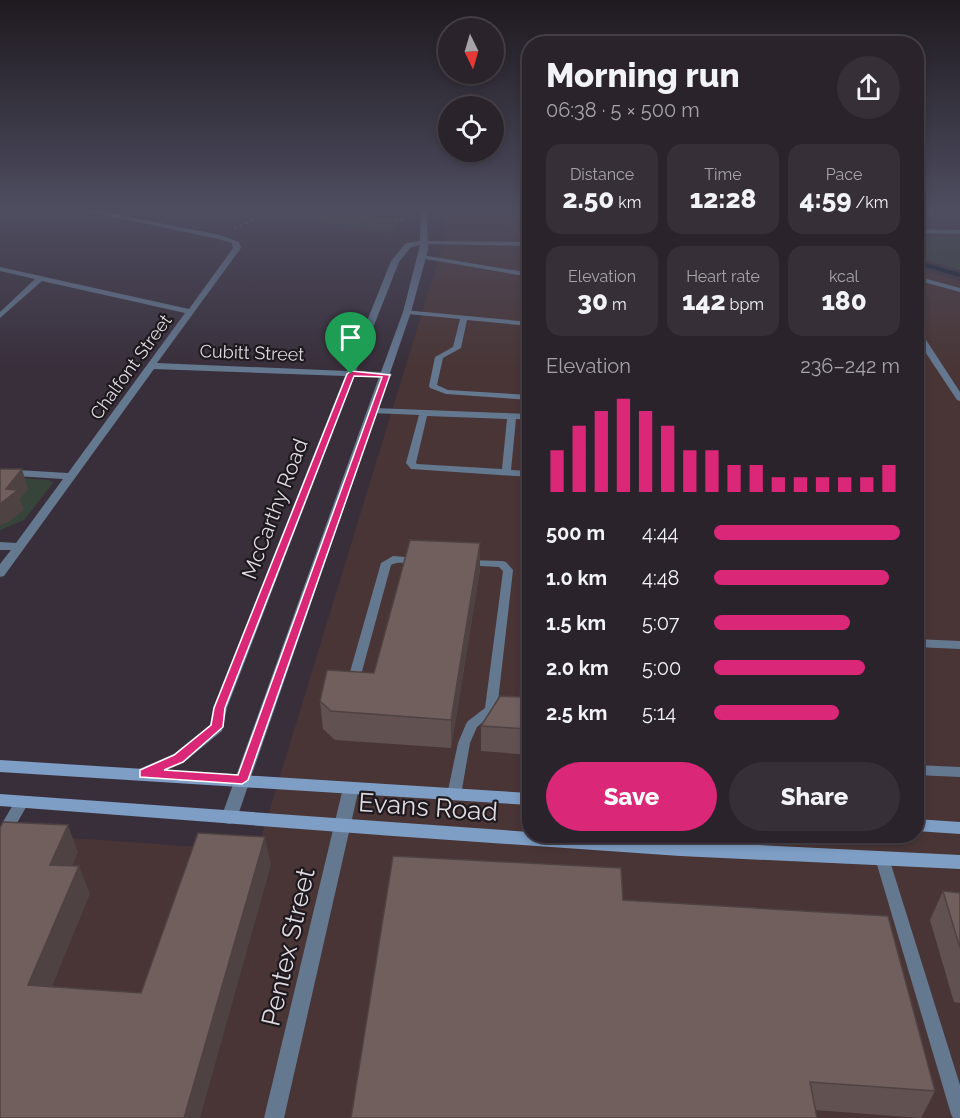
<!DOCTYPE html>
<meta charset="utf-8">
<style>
body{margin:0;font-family:Raleway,sans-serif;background:#372f38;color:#f1f3f6;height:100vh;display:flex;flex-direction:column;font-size:22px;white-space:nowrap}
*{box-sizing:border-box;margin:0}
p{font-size:20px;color:#a6a4a9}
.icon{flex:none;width:33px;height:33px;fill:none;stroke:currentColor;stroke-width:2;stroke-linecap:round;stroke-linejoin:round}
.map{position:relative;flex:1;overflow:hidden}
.panel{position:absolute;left:522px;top:36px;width:402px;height:807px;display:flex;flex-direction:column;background:#2b232c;border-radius:24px;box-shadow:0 3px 9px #0003,0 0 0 2px #474048}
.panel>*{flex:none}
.needle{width:39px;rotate:175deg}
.tools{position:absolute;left:438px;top:18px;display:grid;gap:12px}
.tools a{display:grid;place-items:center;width:66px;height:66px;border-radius:50%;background:#2b232c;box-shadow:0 3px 9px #0003,0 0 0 2px #474048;font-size:30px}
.pin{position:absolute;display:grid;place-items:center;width:51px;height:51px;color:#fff;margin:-62px -26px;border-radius:50% 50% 50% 0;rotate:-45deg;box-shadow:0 0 6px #0007}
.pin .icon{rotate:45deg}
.round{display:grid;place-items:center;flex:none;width:63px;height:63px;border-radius:32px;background:#372f38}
.head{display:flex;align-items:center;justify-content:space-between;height:102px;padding:0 24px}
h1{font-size:33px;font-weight:800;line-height:45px}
.stats{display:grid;grid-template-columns:repeat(3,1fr);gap:9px;height:102px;padding:6px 24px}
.stats div{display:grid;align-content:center;border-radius:15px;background:#372f38;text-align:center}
.stats b{font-size:26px;font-weight:800}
.stats small{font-size:16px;font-weight:400}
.stats p{font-size:16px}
.chart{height:168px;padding:12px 24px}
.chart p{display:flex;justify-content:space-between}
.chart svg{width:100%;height:108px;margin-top:6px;stroke:#db2777;stroke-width:6}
.cta{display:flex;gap:12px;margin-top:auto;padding:12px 24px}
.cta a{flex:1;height:69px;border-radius:36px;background:#db2777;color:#fff;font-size:24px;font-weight:800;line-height:69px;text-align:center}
.cta a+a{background:#372f38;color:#f1f3f6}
ul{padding:0 24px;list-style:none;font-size:20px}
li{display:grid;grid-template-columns:96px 72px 1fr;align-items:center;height:45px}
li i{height:15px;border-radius:8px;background:#db2777}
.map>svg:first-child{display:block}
.industrial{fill:#493535}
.green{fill:#37443a}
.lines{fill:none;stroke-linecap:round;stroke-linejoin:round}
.stream{stroke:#0d1a2c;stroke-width:4}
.path{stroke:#6d646e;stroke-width:2;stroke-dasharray:3 3;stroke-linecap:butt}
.lane{fill:#647890;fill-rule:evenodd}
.street{fill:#647890;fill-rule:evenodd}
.secondary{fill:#7e9ec5;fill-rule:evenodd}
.wall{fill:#615251}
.shaded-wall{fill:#4f4242}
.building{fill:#715f5e;stroke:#4f4242;stroke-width:1.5}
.route{fill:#db2777;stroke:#fff;stroke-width:1.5;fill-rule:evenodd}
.labels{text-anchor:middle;stroke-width:4.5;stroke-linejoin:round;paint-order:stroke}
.far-street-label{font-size:18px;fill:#dfd9e0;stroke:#1e191e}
.street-label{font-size:21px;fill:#dfd9e0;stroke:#1e191e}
.near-street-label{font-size:26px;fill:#dfd9e0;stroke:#1e191e}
</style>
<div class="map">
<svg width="960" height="1118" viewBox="0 0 960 1118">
<rect width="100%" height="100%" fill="#392f3b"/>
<path class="industrial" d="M444 211 530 213V836H916L917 269 960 281V1118H0V833L257 851 445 238Z"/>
<g class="green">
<path d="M263 211H404L393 235Z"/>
<path d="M917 236 960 237V270L917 257Z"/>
<path d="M0 477 49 480 53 483 24 520 0 530Z"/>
</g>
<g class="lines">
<path class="stream" d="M916 262 960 275"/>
<g class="path">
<path d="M341 213 384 220H405"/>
<path d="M234 229 268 212"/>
</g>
<g class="lane">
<path d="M423 241 530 242V246L425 244 422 242Z"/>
<path d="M422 255 530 273V277L420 258V256Z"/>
<path d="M916 276 960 288V292L916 280Z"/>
<path d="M404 310 530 322V326L467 320 461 348 443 358 437 385 448 390 530 395V400L446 394 430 388 429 386 435 357 453 347 460 319 407 314H404Z"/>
<path d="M916 329H919L960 392V401L957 400 916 338Z"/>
<path d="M374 408 530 414V420L516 419 511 470 530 471V477L411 469 406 463 419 415 371 413V409ZM427 416 507 419 502 469 417 464 416 463Z"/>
<path d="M393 556 419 558 424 561C415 568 401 559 391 565L358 686 356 689H348L346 686 381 563Z"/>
<path d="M467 560 502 561 506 562 513 570 497 710 477 727 470 743 461 795 459 799 454 800 449 799 447 795 458 743 466 724 468 721 485 708 503 571 499 567 463 565 462 563 463 561Z"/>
<path d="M916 639 960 641V649L916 647Z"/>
<path d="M916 765 960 767V777L916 775Z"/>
<path d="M22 797 27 798 29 802 5 844 0 846V827L17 798Z"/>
<path d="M882 852 887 854 889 858 960 1085V1118H953L951 1114 875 858 877 854Z"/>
</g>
<g class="street">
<path d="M85 211H100L220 235 239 242 241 248 157 363 347 371 391 261 406 243 420 241 421 211H427L428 250 411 312 390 373 392 375 389 377 237 818 235 822 229 824 223 822 221 818 379 377H354L227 708 222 731 184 762 149 777 144 779 139 777 136 773 139 769 174 754 210 725 213 708 345 376 154 369 4 576 0 577V564L11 550H0V542L16 543 63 479 0 475V469L68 473 185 313 42 281 0 318V312L35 279 0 271V267L189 309 233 248 232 243 218 239ZM420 245 403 312 381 372 356 371 399 262 411 247Z"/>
<path d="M916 229 960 230V234L916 233Z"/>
<path d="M351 782 356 784 359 788 284 1118H264L343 788 346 784Z"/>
</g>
<g class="secondary">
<path d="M0 760 530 793V805L0 772Z"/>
<path d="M0 794 530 832V836H576L960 855V869L680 856 393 836 0 806Z"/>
<path d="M916 819 960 822V834L916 831Z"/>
</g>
</g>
<g class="wall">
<path d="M480 569 451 748 335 740 323 729 320 701 374 673Z"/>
<path d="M530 588V755L481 751V726L520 697Z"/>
<path d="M943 891 960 893V1003L954 1002 930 920Z"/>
<path d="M623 900 935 1091 921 1118 815 1110Z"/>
</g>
<g class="shaded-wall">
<path d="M22 469 28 489 20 499 24 510 7 523 0 525V504L6 489Z"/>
<path d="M480 543V569L451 748V720Z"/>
<path d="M68 825 78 852 61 893 50 865Z"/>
<path d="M265 837 271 865 200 1118H184Z"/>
<path d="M79 866 90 894 41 1013 28 985Z"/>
</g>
<g class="building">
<path d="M0 469H22L6 489 18 490 0 504Z"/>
<path d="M410 540 480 543 451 720 331 711 320 701 327 670 374 673Z"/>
<path d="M530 588V729L481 726 500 696 520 697Z"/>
<path d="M3 822 68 825 50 865 79 866 28 985 141 993 198 833 265 837 184 1118H0V828Z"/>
<path d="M393 856 621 868 623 900 888 916 935 1091 810 1082 817 1118H351Z"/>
<path d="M943 891 960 893V948Z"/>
</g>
<linearGradient id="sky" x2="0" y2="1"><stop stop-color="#1f1a20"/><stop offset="0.57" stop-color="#4e4d60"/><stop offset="1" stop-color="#4e4d60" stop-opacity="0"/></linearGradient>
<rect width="960" height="368" fill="url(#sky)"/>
<path class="route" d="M351 371 390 375 248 780 242 784 140 777V770L174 755 211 725 214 708 347 374ZM354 376 382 377 238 775 164 770 183 762 223 727 225 708Z"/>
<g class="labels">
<g class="far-street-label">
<text transform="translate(252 353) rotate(2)" y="6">Cubitt Street</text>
<text transform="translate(131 367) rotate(-54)" y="6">Chalfont Street</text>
</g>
<g class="street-label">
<text transform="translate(275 509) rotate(-69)" y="7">McCarthy Road</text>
</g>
<g class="near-street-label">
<text transform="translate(428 807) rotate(4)" y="9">Evans Road</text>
<text transform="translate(288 947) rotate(-77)" y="9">Pentex Street</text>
</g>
</g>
</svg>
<div class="tools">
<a><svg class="needle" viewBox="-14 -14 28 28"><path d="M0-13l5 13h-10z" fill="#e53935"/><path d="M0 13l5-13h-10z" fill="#a6a4a9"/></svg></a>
<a><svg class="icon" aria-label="locate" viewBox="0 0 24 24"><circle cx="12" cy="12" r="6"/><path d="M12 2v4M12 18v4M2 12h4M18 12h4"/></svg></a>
</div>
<div class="pin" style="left:351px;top:374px;background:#1e9e55"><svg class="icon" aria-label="arrive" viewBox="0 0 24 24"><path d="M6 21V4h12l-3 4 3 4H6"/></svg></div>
<section class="panel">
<div class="head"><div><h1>Morning run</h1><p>06:38 · 5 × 500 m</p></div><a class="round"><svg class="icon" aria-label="share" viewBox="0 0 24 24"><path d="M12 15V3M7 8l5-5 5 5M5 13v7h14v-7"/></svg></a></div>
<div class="stats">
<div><p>Distance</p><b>2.50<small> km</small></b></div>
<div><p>Time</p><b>12:28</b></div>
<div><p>Pace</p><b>4:59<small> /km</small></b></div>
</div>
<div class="stats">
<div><p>Elevation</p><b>30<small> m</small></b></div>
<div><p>Heart rate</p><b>142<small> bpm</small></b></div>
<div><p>kcal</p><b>180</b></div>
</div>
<div class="chart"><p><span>Elevation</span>236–242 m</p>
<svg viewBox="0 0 160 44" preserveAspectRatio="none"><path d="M5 44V27M15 44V17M25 44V11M35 44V6M45 44V11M55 44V17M65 44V27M75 44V27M85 44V33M95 44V33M105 44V38M115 44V38M125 44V38M135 44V38M145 44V38M155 44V33"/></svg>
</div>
<ul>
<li><b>500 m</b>4:44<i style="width:100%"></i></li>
<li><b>1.0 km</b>4:48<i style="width:94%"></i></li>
<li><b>1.5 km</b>5:07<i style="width:73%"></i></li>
<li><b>2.0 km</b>5:00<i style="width:81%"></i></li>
<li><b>2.5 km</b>5:14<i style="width:67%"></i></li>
</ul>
<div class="cta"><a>Save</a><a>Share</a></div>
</section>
</div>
